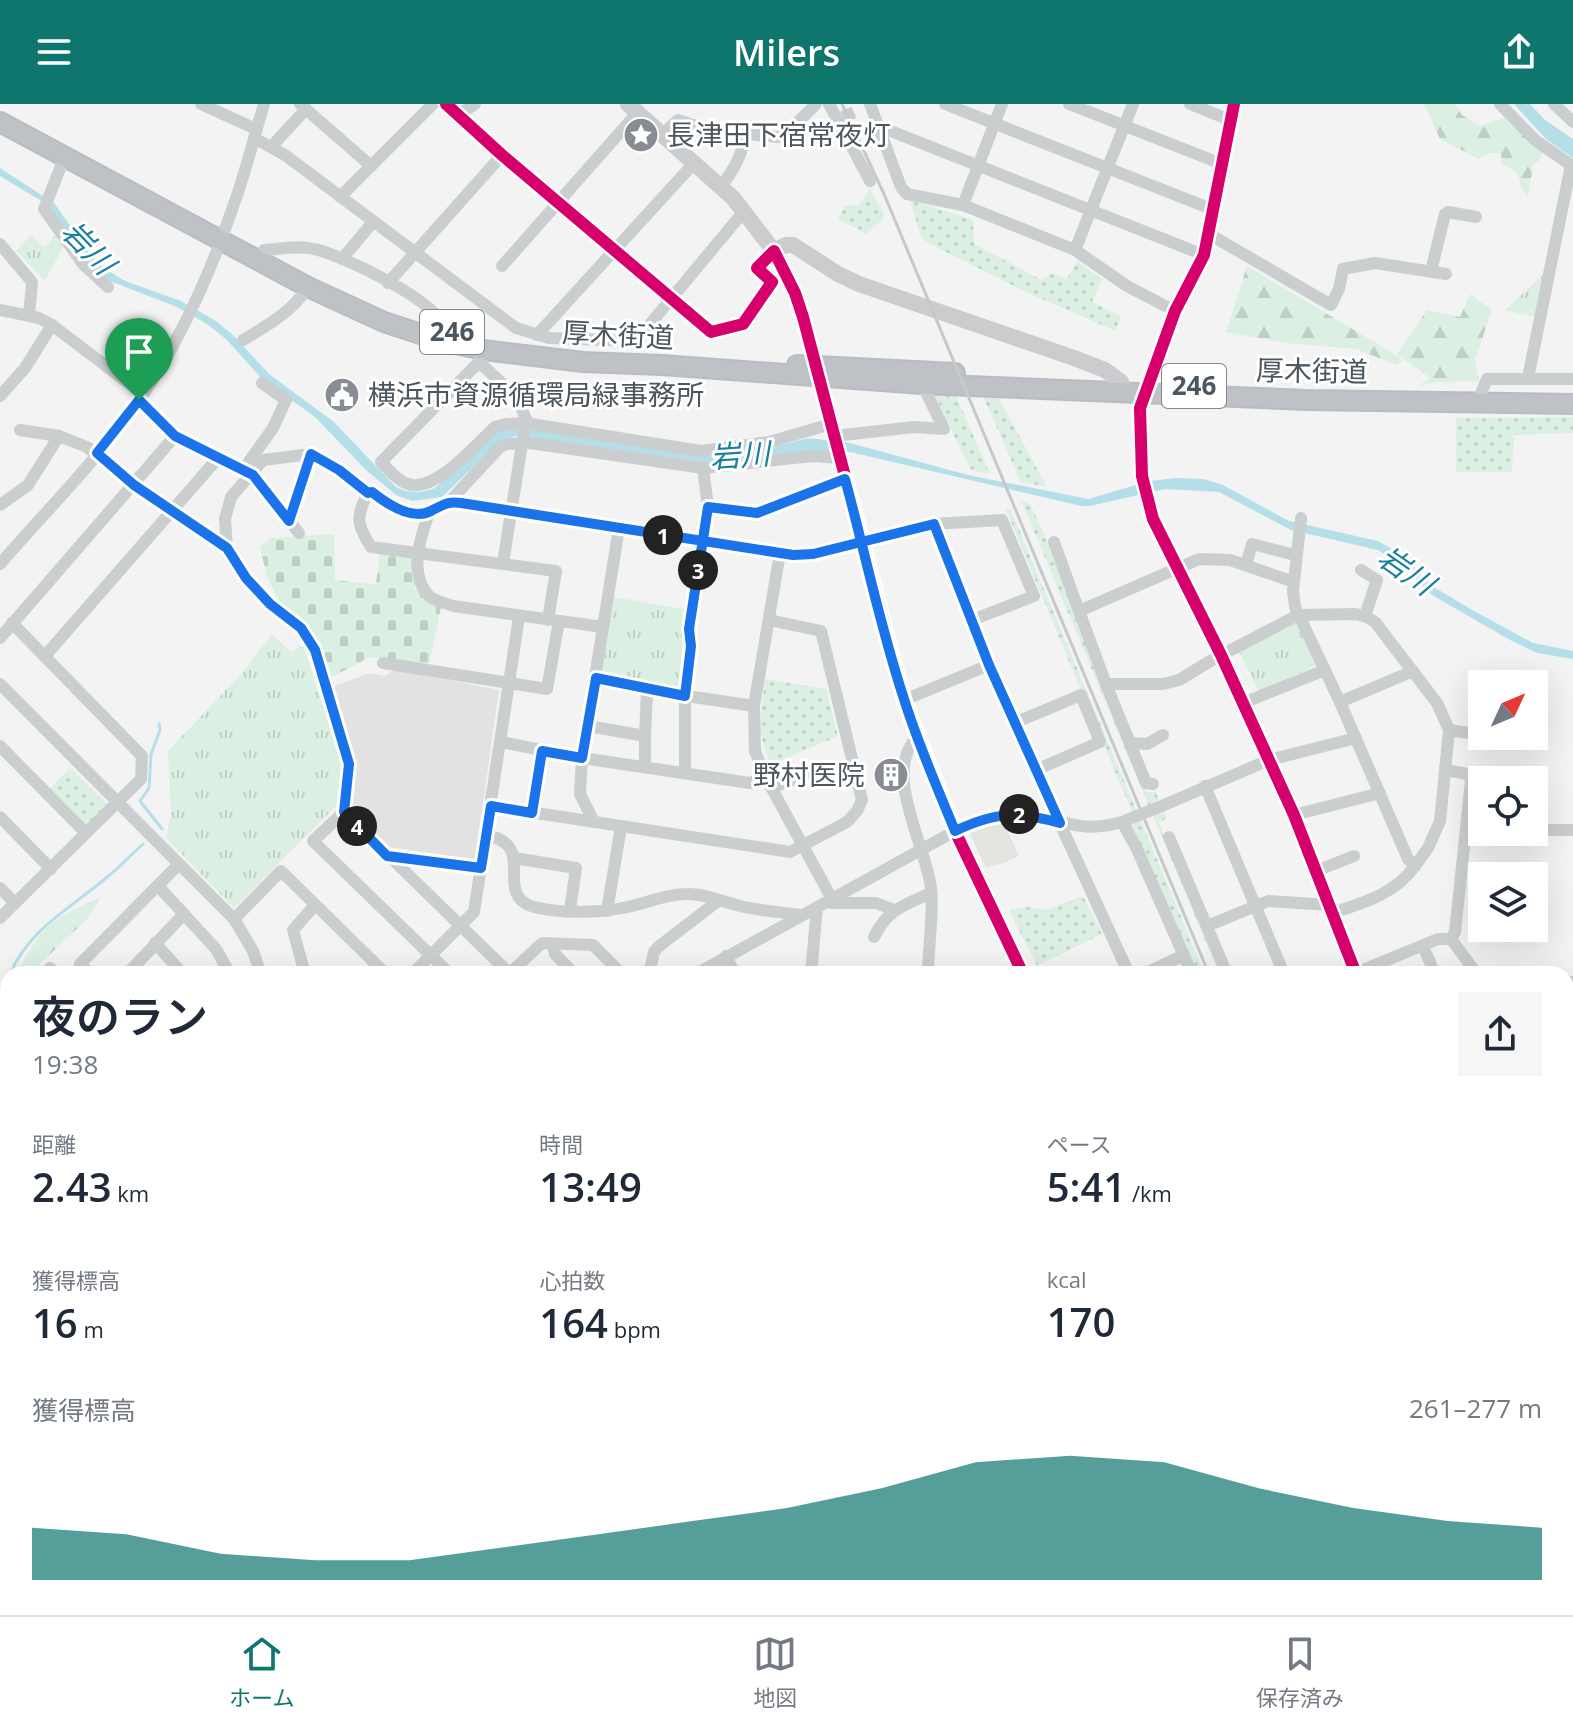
<!DOCTYPE html>
<html lang="ja">
<meta charset="utf-8">
<style>
body{margin:0;font-family:"Open Sans","Noto Sans JP",sans-serif;background:#f6f6f7;color:#1f2937;height:100vh;display:flex;flex-direction:column;font-size:30px;white-space:nowrap}
*{box-sizing:border-box;margin:0}
p{font-size:26px;color:#747a83}
.icon{flex:none;width:44px;height:44px;fill:none;stroke:currentColor;stroke-width:2;stroke-linecap:round;stroke-linejoin:round}
.map{position:relative;flex:1;overflow:hidden}
.drawer{position:absolute;left:0px;top:862px;width:1574px;height:650px;display:flex;flex-direction:column;background:#fff;border-radius:24px 24px 0 0;box-shadow:0 8px 32px #0002}
.drawer>*{flex:none}
.needle{width:52px;rotate:46deg}
.fabs{position:absolute;left:1468px;top:566px;display:grid;gap:16px}
.fabs a{display:grid;place-items:center;width:80px;height:80px;border-radius:0px;background:#fff;box-shadow:0 8px 32px #0002;font-size:40px}
.pin{position:absolute;display:grid;place-items:center;width:68px;height:68px;color:#fff;margin:-82px -34px;border-radius:50% 50% 50% 0;rotate:-45deg;box-shadow:0 0 8px #0007}
.pin .icon{rotate:45deg}
.km{position:absolute;width:40px;height:40px;margin:-20px;border-radius:50%;background:#222;color:#fff;font-size:22px;line-height:40px;text-align:center}
.round{display:grid;place-items:center;flex:none;width:84px;height:84px;border-radius:0px;background:#f6f6f7}
.summary{display:flex;align-items:center;justify-content:space-between;height:136px;padding:0 32px}
h1{font-size:44px;font-weight:600;line-height:60px}
.figures{display:grid;grid-template-columns:repeat(3,1fr);gap:12px;height:136px;padding:8px 32px}
.figures div{display:grid;align-content:center}
.figures b{font-size:40px;font-weight:600}
.figures small{font-size:22px;font-weight:400}
.figures p{font-size:22px}
.chart{height:224px;padding:16px 32px}
.chart p{display:flex;justify-content:space-between}
.chart svg{width:100%;height:144px;margin-top:8px;fill:#0f766e;opacity:.7}
header{display:flex;justify-content:space-between;align-items:center;height:104px;padding:0 32px;background:#0f766e;color:#fff;font-size:36px;font-weight:600}
.dock{display:flex;justify-content:space-around;align-items:center;height:112px;border-top:2px solid #e0e1e3;background:#fff;font-size:22px;color:#747a83}
.dock a{display:grid;justify-items:center;gap:4px}
.dock .active{color:#0f766e}
.map>svg:first-child{display:block}
.commercial{fill:#e4e4e1}
.education{fill:#e2e2e3}
.grass{fill:url(#grass-dots)}
.forest{fill:url(#forest-firs)}
.cemetery{fill:url(#cemetery-stones)}
.park{fill:url(#park-tufts)}
.garden{fill:#dbf0e2}
.water{fill:#b4dfe9}
.lines{fill:none;stroke-linecap:round;stroke-linejoin:round}
.stream{stroke:#b4dfe9;stroke-width:3}
.minor-tunnel{stroke:#caccce;stroke-width:12;stroke-dasharray:12 6;stroke-linecap:butt}
.highway-casing{stroke:#b9bdc2;stroke-width:22}
.minor{stroke:#cbcecf;stroke-width:12}
.major{stroke:#caccce;stroke-width:16}
.highway{stroke:#bec2c6;stroke-width:18}
.rail{stroke:#c7c8ca;stroke-width:3}
.minor-bridge{stroke:#cbcecf;stroke-width:12}
.cycleway-casing{stroke:#fff;stroke-width:17}
.cycleway{stroke:#d6006c;stroke-width:12}
.route-casing{stroke:#fff;stroke-width:16}
.route{stroke:#1a73e8;stroke-width:10}
.labels{text-anchor:middle;stroke-width:6;stroke-linejoin:round;paint-order:stroke}
.shield{fill:#fff;stroke:#82898e;stroke-width:2}
.shield-label{font-size:26px;font-weight:bold;fill:#4c565e}
.poi-label{font-size:28px;fill:#4c565e;stroke:#fff;text-anchor:start}
.street-label{font-size:28px;fill:#4c565e;stroke:#fff}
.water-label{font-size:30px;font-style:italic;fill:#1a819c;stroke:#fff}
</style>
<header><svg class="icon" aria-label="menu" viewBox="0 0 24 24"><path d="M4 6h16M4 12h16M4 18h16"/></svg>Milers<svg class="icon" aria-label="share" viewBox="0 0 24 24"><path d="M12 15V3M7 8l5-5 5 5M5 13v7h14v-7"/></svg></header>
<div class="map">
<svg width="1573" height="1511" viewBox="0 0 1573 1511">
<defs>
<pattern id="grass-dots" width="8" height="8" patternUnits="userSpaceOnUse" patternTransform="scale(2)"><rect width="8" height="8" fill="#dbf0e2"/><path d="M2 2h.1M6 6h.1" fill="none" stroke="#bed0c4" stroke-width="1.8" stroke-linecap="round"/></pattern>
<pattern id="forest-firs" width="22" height="20" patternUnits="userSpaceOnUse" patternTransform="scale(2)"><rect width="22" height="20" fill="#dbf0e2"/><path d="M5 1l3.5 6h-7zM16 11l3.5 6h-7z" fill="#bed0c4"/></pattern>
<pattern id="cemetery-stones" width="16" height="16" patternUnits="userSpaceOnUse" patternTransform="scale(2)"><rect width="16" height="16" fill="#dbf0e2"/><path d="M2 7V4a2 2 0 0 1 4 0v3zM10 15v-3a2 2 0 0 1 4 0v3z" fill="#bed0c4"/></pattern>
<pattern id="park-tufts" width="24" height="20" patternUnits="userSpaceOnUse" patternTransform="scale(2)"><rect width="24" height="20" fill="#dbf0e2"/><path d="M3 7l-1-3M5 7V3M7 7l1-3M15 17l-1-3M17 17v-4M19 17l1-3" fill="none" stroke="#bed0c4"/></pattern>
</defs>
<rect width="100%" height="100%" fill="#f4f3f3"/>
<path class="commercial" d="M1002 715 1019 752 999 761 998 760 986 764 969 728Z"/>
<path class="education" d="M394 565 499 586 475 756 389 743 351 706 355 659 332 583 370 569 385 572Z"/>
<g class="grass">
<path d="M870 84 884 110 883 115 866 130 838 115 844 102 859 101Z"/>
<path d="M910 96 973 116 974 140 1042 176 1052 169 1067 175 1077 157 1102 175 1092 198 1120 212 1116 227 1028 189 930 140 921 134Z"/>
<path d="M932 286 954 287 990 370 971 366Z"/>
<path d="M996 289 1047 383 1021 378 982 290Z"/>
<path d="M1573 313V329L1514 331 1512 368H1456V314Z"/>
<path d="M1021 396 1030 400 1049 441 1146 688H1156L1159 696 1151 699 1155 709 1163 707 1167 714 1159 719 1223 870H1219Z"/>
<path d="M1010 404 1205 870H1196L1129 724 1131 720 1136 718 1006 406Z"/>
<path d="M765 575 826 585 838 632 770 661 759 625Z"/>
<path d="M70 664 109 702 87 724 49 685Z"/>
<path d="M1083 792 1102 830 1037 862 1009 806 1026 803 1045 806Z"/>
</g>
<g class="forest">
<path d="M1424 0H1455L1462 11 1481 22 1504 14 1543 46 1540 56 1533 61 1528 93 1521 84 1518 70 1507 62H1502L1501 49H1489L1479 55 1440 35Z"/>
<path d="M1247 162 1396 251 1403 256 1397 261 1356 245 1286 239 1226 228Z"/>
<path d="M1470 190 1492 206 1475 256 1479 277 1437 278 1418 282 1430 274 1397 250 1427 206 1460 213Z"/>
<path d="M101 793 88 814 29 870H18C39 821 55 814 101 793Z"/>
<path d="M0 1321H8V1462L0 1456Z"/>
<path d="M127 1504H223L225 1507 220 1511H116Z"/>
</g>
<g class="cemetery">
<path d="M334 430 335 476 376 480 380 448 411 450 415 484 441 503 429 561 370 553 330 574 304 517 279 498 267 472 260 443 271 434Z"/>
<path d="M0 1147H8V1232L0 1233Z"/>
</g>
<g class="park">
<path d="M31 131 44 143 55 132 63 143 45 177 16 147Z"/>
<path d="M1544 170 1535 213 1505 206Z"/>
<path d="M614 493 690 506 684 585 601 570Z"/>
<path d="M1295 518 1317 561 1259 588 1238 546Z"/>
<path d="M272 530 291 548 303 541 343 663 337 701 234 804 166 734 171 711 168 647 241 570Z"/>
</g>
<path class="garden" d="M295 1504H386L393 1511H291Z"/>
<g class="water">
<path d="M1514 0H1530L1545 16 1573 35V54L1546 35Z"/>
<path d="M0 64 54 99 89 148 105 165 125 177 181 197 216 217 234 232 269 270 334 318 396 383C410 390 421 389 435 384L494 328 516 323 660 346 779 341C788 340 797 336 805 335 814 333 834 339 846 338L968 371 1088 395 1150 377 1176 374 1204 375 1223 381 1289 417 1378 437 1401 450 1432 482 1474 507 1533 539 1573 547V555L1537 549 1510 536 1432 491 1401 461 1378 446 1291 426 1219 388 1165 385 1090 402H1081L850 348 810 347 704 358 517 332 501 336 442 393 412 397 396 391 366 366 315 313 262 275 226 235 207 220 177 203 110 177 84 153 43 98 0 72Z"/>
</g>
<g class="lines">
<g class="stream">
<path d="M159 620 160 626 151 650 149 684 140 697 162 725"/>
<path d="M10 870C29 825 71 804 106 774 119 764 131 751 143 740"/>
<path d="M0 886 8 875"/>
</g>
<path class="minor-tunnel" d="M843 13 856 7"/>
<defs>
<g id="highway">
<path d="M0 18 308 183 384 218 442 237 483 246 583 258 662 261 922 280 1306 296 1573 300"/>
<path d="M797 261 955 269"/>
<path d="M0 1276H8"/>
<path d="M0 1295H8"/>
<path d="M1566 1432 1573 1434"/>
<path d="M1566 1454 1573 1456"/>
</g>
</defs>
<use href="#highway" class="highway-casing"/>
<g class="minor">
<path d="M201 0 256 25"/>
<path d="M300 0 371 62"/>
<path d="M446 0 502 51 711 228 743 220 772 178 757 164 774 147 795 189 803 213 904 596 955 727 1023 870"/>
<path d="M829 0 870 77"/>
<path d="M870 0 901 83 907 90 963 101 1075 146 1127 182 1175 207"/>
<path d="M945 0 1214 106"/>
<path d="M1069 0 1222 60"/>
<path d="M1190 0 1230 16"/>
<path d="M1234 0 1204 151 1175 207 1140 304 1142 372 1153 415 1221 551 1294 711 1356 870"/>
<path d="M1500 0 1535 36 1571 61 1528 274"/>
<path d="M1554 0 1573 18"/>
<path d="M457 12 475 0"/>
<path d="M878 22 1204 151"/>
<path d="M663 30 678 16 714 28"/>
<path d="M254 34 285 51 516 224 549 234 636 237 745 106"/>
<path d="M272 42 306 5"/>
<path d="M65 52 44 105 83 160 108 183"/>
<path d="M721 82C735 65 741 52 746 30L779 33 785 31 816 0"/>
<path d="M340 93 433 0"/>
<path d="M963 101 1002 0"/>
<path d="M1209 130 1331 201 1339 185 1343 165 1375 159 1446 170"/>
<path d="M0 140 32 178 29 211"/>
<path d="M264 146C280 145 298 141 314 145 340 150 444 200 445 226"/>
<path d="M1075 146 1133 0"/>
<path d="M342 155 373 118"/>
<path d="M502 162 638 8"/>
<path d="M1431 167 1445 110 1448 108 1476 113"/>
<path d="M388 179 502 51"/>
<path d="M0 206 39 214 52 221 143 290"/>
<path d="M537 231 695 58"/>
<path d="M243 236C268 221 292 208 308 183"/>
<path d="M483 246 479 258 381 358C390 367 399 379 412 381 438 385 475 341 495 323L506 320 525 319 701 347 769 338 831 320"/>
<path d="M479 258 517 293 526 315 503 459"/>
<path d="M1481 289 1487 275H1573"/>
<path d="M0 292 25 264 52 221"/>
<path d="M139 296 175 332 253 371 299 429"/>
<path d="M20 326 59 332 87 343 134 381 227 444"/>
<path d="M834 332 914 323 944 325 922 280"/>
<path d="M243 366 273 324 286 296 262 279"/>
<path d="M368 389C355 413 357 421 371 443L556 467 548 516"/>
<path d="M449 398 793 451 813 450 934 420 1002 416 1034 492 972 516"/>
<path d="M0 401 28 381 59 332"/>
<path d="M708 403 757 409 845 375"/>
<path d="M429 409H411L391 403 372 388 368 389 339 366 311 350 263 356 231 393 225 415 227 444 246 474 270 500 301 524 315 546 349 660 344 708 510 870"/>
<path d="M1301 414 1293 487 1295 503 1340 598 1408 755 1415 762C1395 790 1363 799 1332 809"/>
<path d="M289 417 311 350"/>
<path d="M934 420 1014 619 1129 870"/>
<path d="M1054 438 1079 507 1199 455 1230 456 1294 478"/>
<path d="M780 449 754 602 755 647 765 672 832 795"/>
<path d="M0 460C48 405 101 352 142 292 181 235 212 165 234 100 246 67 254 33 264 0"/>
<path d="M1246 461 1252 440 1295 451"/>
<path d="M1361 466 1377 476 1365 512"/>
<path d="M1079 507 1106 580H1163L1179 576 1212 556 1298 511 1356 510 1367 513 1375 518 1437 599 1449 626 1440 717 1428 744 1415 762"/>
<path d="M603 523 453 502C445 499 435 497 429 492 408 470 420 434 429 409L449 398 500 343 507 340 530 339 703 364 813 352 840 354"/>
<path d="M0 534 175 332"/>
<path d="M45 552 218 354"/>
<path d="M383 559 547 585 559 517"/>
<path d="M596 574 647 586 754 602"/>
<path d="M0 580 234 815 253 847 261 870"/>
<path d="M1106 580 1146 679 1153 680"/>
<path d="M904 596 989 561"/>
<path d="M1340 598 1413 567"/>
<path d="M1243 599 1325 566"/>
<path d="M1014 619 1081 591 1100 638 1036 666"/>
<path d="M588 622 645 632 647 586"/>
<path d="M1449 626 1482 631"/>
<path d="M645 632V661"/>
<path d="M918 632C881 667 926 741 931 784 934 812 928 842 928 870"/>
<path d="M501 638 582 654 750 679 765 672"/>
<path d="M1130 639 1147 640 1163 631"/>
<path d="M0 642 86 729"/>
<path d="M1445 666 1468 670 1471 677 1455 828 1451 835"/>
<path d="M685 668V592L691 542 689 525 708 403 703 364"/>
<path d="M1205 682 1284 870"/>
<path d="M772 684 804 671"/>
<path d="M1164 701 1269 656 1356 634"/>
<path d="M491 702 790 748 847 718 857 707 862 696 821 527 769 516"/>
<path d="M344 708 313 737 450 870"/>
<path d="M532 709 542 647"/>
<path d="M1294 711 1380 689"/>
<path d="M0 713 51 765"/>
<path d="M594 718 580 690 582 654 619 424"/>
<path d="M1534 726H1573"/>
<path d="M486 731C540 741 491 791 534 803 562 810 604 809 632 802 649 798 668 790 686 790 704 789 723 798 740 802 760 807 781 808 801 811"/>
<path d="M1169 733 1227 870"/>
<path d="M387 752 481 764"/>
<path d="M514 754 576 764 570 806"/>
<path d="M1316 767 1354 752"/>
<path d="M159 783 216 845 230 870"/>
<path d="M0 784 15 799"/>
<path d="M831 799H876L894 806"/>
<path d="M607 807 621 723"/>
<path d="M0 814 141 675 142 652 12 519"/>
<path d="M234 815 281 767 386 870"/>
<path d="M1207 822 1268 797 1329 801"/>
<path d="M874 833C888 805 904 801 931 789"/>
<path d="M1451 835 1477 870"/>
<path d="M155 839 183 870"/>
<path d="M552 840 555 850 574 870"/>
<path d="M1423 842 1435 870"/>
<path d="M726 852 735 870"/>
<path d="M43 870 50 864 56 870"/>
<path d="M90 870 80 860 179 760"/>
<path d="M127 870 184 810"/>
<path d="M305 870 293 826 315 801"/>
<path d="M412 870 474 808 519 513"/>
<path d="M509 870 542 839 593 841 622 870"/>
<path d="M649 870 654 848 658 843 718 797"/>
<path d="M696 870 955 727C976 717 998 709 1022 710 1063 713 1075 731 1122 718L1136 743 1192 870"/>
<path d="M811 870 817 803"/>
<path d="M1144 870 1184 851"/>
<path d="M1353 870 1438 835H1451"/>
<path d="M1566 878H1573"/>
<path d="M0 917 8 908"/>
<path d="M0 980 8 988"/>
<path d="M1566 1017 1573 1016"/>
<path d="M0 1055H8"/>
<path d="M0 1099H8"/>
<path d="M0 1142H8"/>
<path d="M0 1237H8"/>
<path d="M1566 1325H1573"/>
<path d="M0 1463 8 1469"/>
<path d="M1566 1484 1573 1486"/>
<path d="M49 1504 56 1511"/>
<path d="M785 1504 794 1507 796 1504"/>
<path d="M1245 1504 1264 1511"/>
<path d="M1389 1504 1392 1511"/>
<path d="M1454 1504 1457 1511"/>
<path d="M1491 1504 1494 1511"/>
<path d="M477 1511 484 1504"/>
<path d="M545 1511 552 1504"/>
<path d="M608 1511 615 1504"/>
<path d="M669 1511 676 1504"/>
<path d="M710 1511 721 1504"/>
<path d="M1003 1511 1004 1504"/>
<path d="M1068 1511 1069 1504"/>
<path d="M1083 1511 1084 1504"/>
<path d="M1158 1511 1159 1504"/>
<path d="M1328 1511 1331 1504"/>
</g>
<path class="major" d="M628 0 733 94 774 147 786 141H793L838 170 859 180 1074 254 1105 266 1121 278"/>
<use href="#highway" class="highway"/>
<g class="rail">
<path d="M842 0 884 90 1209 870"/>
<path d="M1480 1504 1482 1511"/>
</g>
<path class="minor-bridge" d="M1122 718 1164 701"/>
<defs>
<g id="cycleway">
<path d="M446 0 502 51 711 228 743 220 772 178 757 164 774 147 795 189 803 213 904 596 955 727 1023 870"/>
<path d="M1234 0 1204 151 1175 207 1140 304 1142 372 1153 415 1221 551 1294 711 1356 870"/>
</g>
</defs>
<use href="#cycleway" class="cycleway-casing"/>
<use href="#cycleway" class="cycleway"/>
</g>
<g class="lines">
<defs>
<path id="route" d="M139 296 175 332 253 371 289 417 311 350 339 366 368 389 372 388C387 400 412 417 431 407 443 401 447 397 461 399L793 451 813 450 934 420 989 561 1060 719C1018 707 995 708 955 727 937 683 918 640 904 595 880 523 865 448 845 375L757 409 708 403 689 525 691 542 685 592 596 574 582 654 542 647 532 709 491 702 481 764 387 752 344 708 349 660 315 546 301 524 270 500 246 474 227 444 134 381 97 349 139 296"/>
</defs>
<use href="#route" class="route-casing"/>
<use href="#route" class="route"/>
</g>
<defs>
<symbol id="sight-disc" viewBox="-11 -11 22 22"><circle r="9.5" fill="#878d92" stroke="#fff"/><path d="M0-6L1.8-2.2L6-1.7L2.9 1.2L3.7 5.4L0 3.3L-3.7 5.4L-2.9 1.2L-6-1.7L-1.8-2.2Z" fill="#fff"/></symbol>
<symbol id="civic-disc" viewBox="-11 -11 22 22"><circle r="9.5" fill="#878d92" stroke="#fff"/><path d="M-.6-6.5H3V-4.5H.6V-3L4-1V1h2V6H-6V1h2V-1L-.6-3ZM-1.2 2.5V6h2.4V2.5Z" fill="#fff"/></symbol>
<symbol id="building-disc" viewBox="-11 -11 22 22"><circle r="9.5" fill="#878d92" stroke="#fff"/><path d="M-4-6H4V6H1V3H-1V6H-4ZM-2.5-4.3h1.7v1.8h-1.7ZM.8-4.3h1.7v1.8H.8ZM-2.5-1h1.7V.8h-1.7ZM.8-1h1.7V.8H.8Z" fill="#fff"/></symbol>
</defs>
<g fill-rule="evenodd">
<use href="#sight-disc" x="621" y="11" width="40" height="40"/>
<use href="#civic-disc" x="322" y="271" width="40" height="40"/>
<use href="#building-disc" x="871" y="651" width="40" height="40"/>
</g>
<g class="labels">
<g class="shield">
<rect x="420" y="206" width="64" height="44" rx="6"/>
<rect x="1162" y="260" width="64" height="44" rx="6"/>
</g>
<g class="shield-label">
<text x="452" y="237">246</text>
<text x="1194" y="291">246</text>
</g>
<g class="poi-label">
<text x="667" y="41">長津田下宿常夜灯</text>
<text x="368" y="301">横浜市資源循環局緑事務所</text>
<text x="865" y="681" text-anchor="end">野村医院</text>
</g>
<g class="street-label">
<text transform="translate(618 231) rotate(3)" y="10">厚木街道</text>
<text transform="translate(1312 267) rotate(1)" y="10">厚木街道</text>
</g>
<g class="water-label">
<text transform="translate(88 144) rotate(46)" y="10">岩川</text>
<text transform="translate(740 352) rotate(-4)" y="10">岩川</text>
<text transform="translate(1406 467) rotate(35)" y="10">岩川</text>
</g>
</g>
</svg>
<div class="fabs">
<a><svg class="needle" viewBox="-14 -14 28 28"><path d="M0-13l5 13h-10z" fill="#e53935"/><path d="M0 13l5-13h-10z" fill="#747a83"/></svg></a>
<a><svg class="icon" aria-label="locate" viewBox="0 0 24 24"><circle cx="12" cy="12" r="6"/><path d="M12 2v4M12 18v4M2 12h4M18 12h4"/></svg></a>
<a><svg class="icon" aria-label="layers" viewBox="0 0 24 24"><path d="M12 4l9 5-9 5-9-5zM3 14l9 5 9-5"/></svg></a>
</div>
<div class="pin" style="left:139px;top:296px;background:#1e9e55"><svg class="icon" aria-label="arrive" viewBox="0 0 24 24"><path d="M6 21V4h12l-3 4 3 4H6"/></svg></div>
<b class="km" style="left:663px;top:431px">1</b>
<b class="km" style="left:1019px;top:710px">2</b>
<b class="km" style="left:698px;top:466px">3</b>
<b class="km" style="left:357px;top:722px">4</b>
<section class="drawer">
<div class="summary"><div><h1>夜のラン</h1><p>19:38</p></div><a class="round"><svg class="icon" aria-label="share" viewBox="0 0 24 24"><path d="M12 15V3M7 8l5-5 5 5M5 13v7h14v-7"/></svg></a></div>
<div class="figures">
<div><p>距離</p><b>2.43<small> km</small></b></div>
<div><p>時間</p><b>13:49</b></div>
<div><p>ペース</p><b>5:41<small> /km</small></b></div>
</div>
<div class="figures">
<div><p>獲得標高</p><b>16<small> m</small></b></div>
<div><p>心拍数</p><b>164<small> bpm</small></b></div>
<div><p>kcal</p><b>170</b></div>
</div>
<div class="chart"><p><span>獲得標高</span>261–277 m</p>
<svg viewBox="0 0 160 44" preserveAspectRatio="none"><path d="M0 44V28L10 30L20 36L30 38L40 38L50 34L60 30L70 26L80 22L90 16L100 8L110 6L120 8L130 16L140 22L150 26L160 28V44z"/></svg>
</div>
</section>
</div>
<nav class="dock">
<a class="active"><svg class="icon" aria-label="home" viewBox="0 0 24 24"><path d="M3 11l9-7 9 7M6 9v11h12V9"/></svg>ホーム</a>
<a><svg class="icon" aria-label="map" viewBox="0 0 24 24"><path d="M3 6l6-2 6 2 6-2v14l-6 2-6-2-6 2zM9 4v14M15 6v14"/></svg>地図</a>
<a><svg class="icon" aria-label="saved" viewBox="0 0 24 24"><path d="M7 4h10v16l-5-4-5 4z"/></svg>保存済み</a>
</nav>
